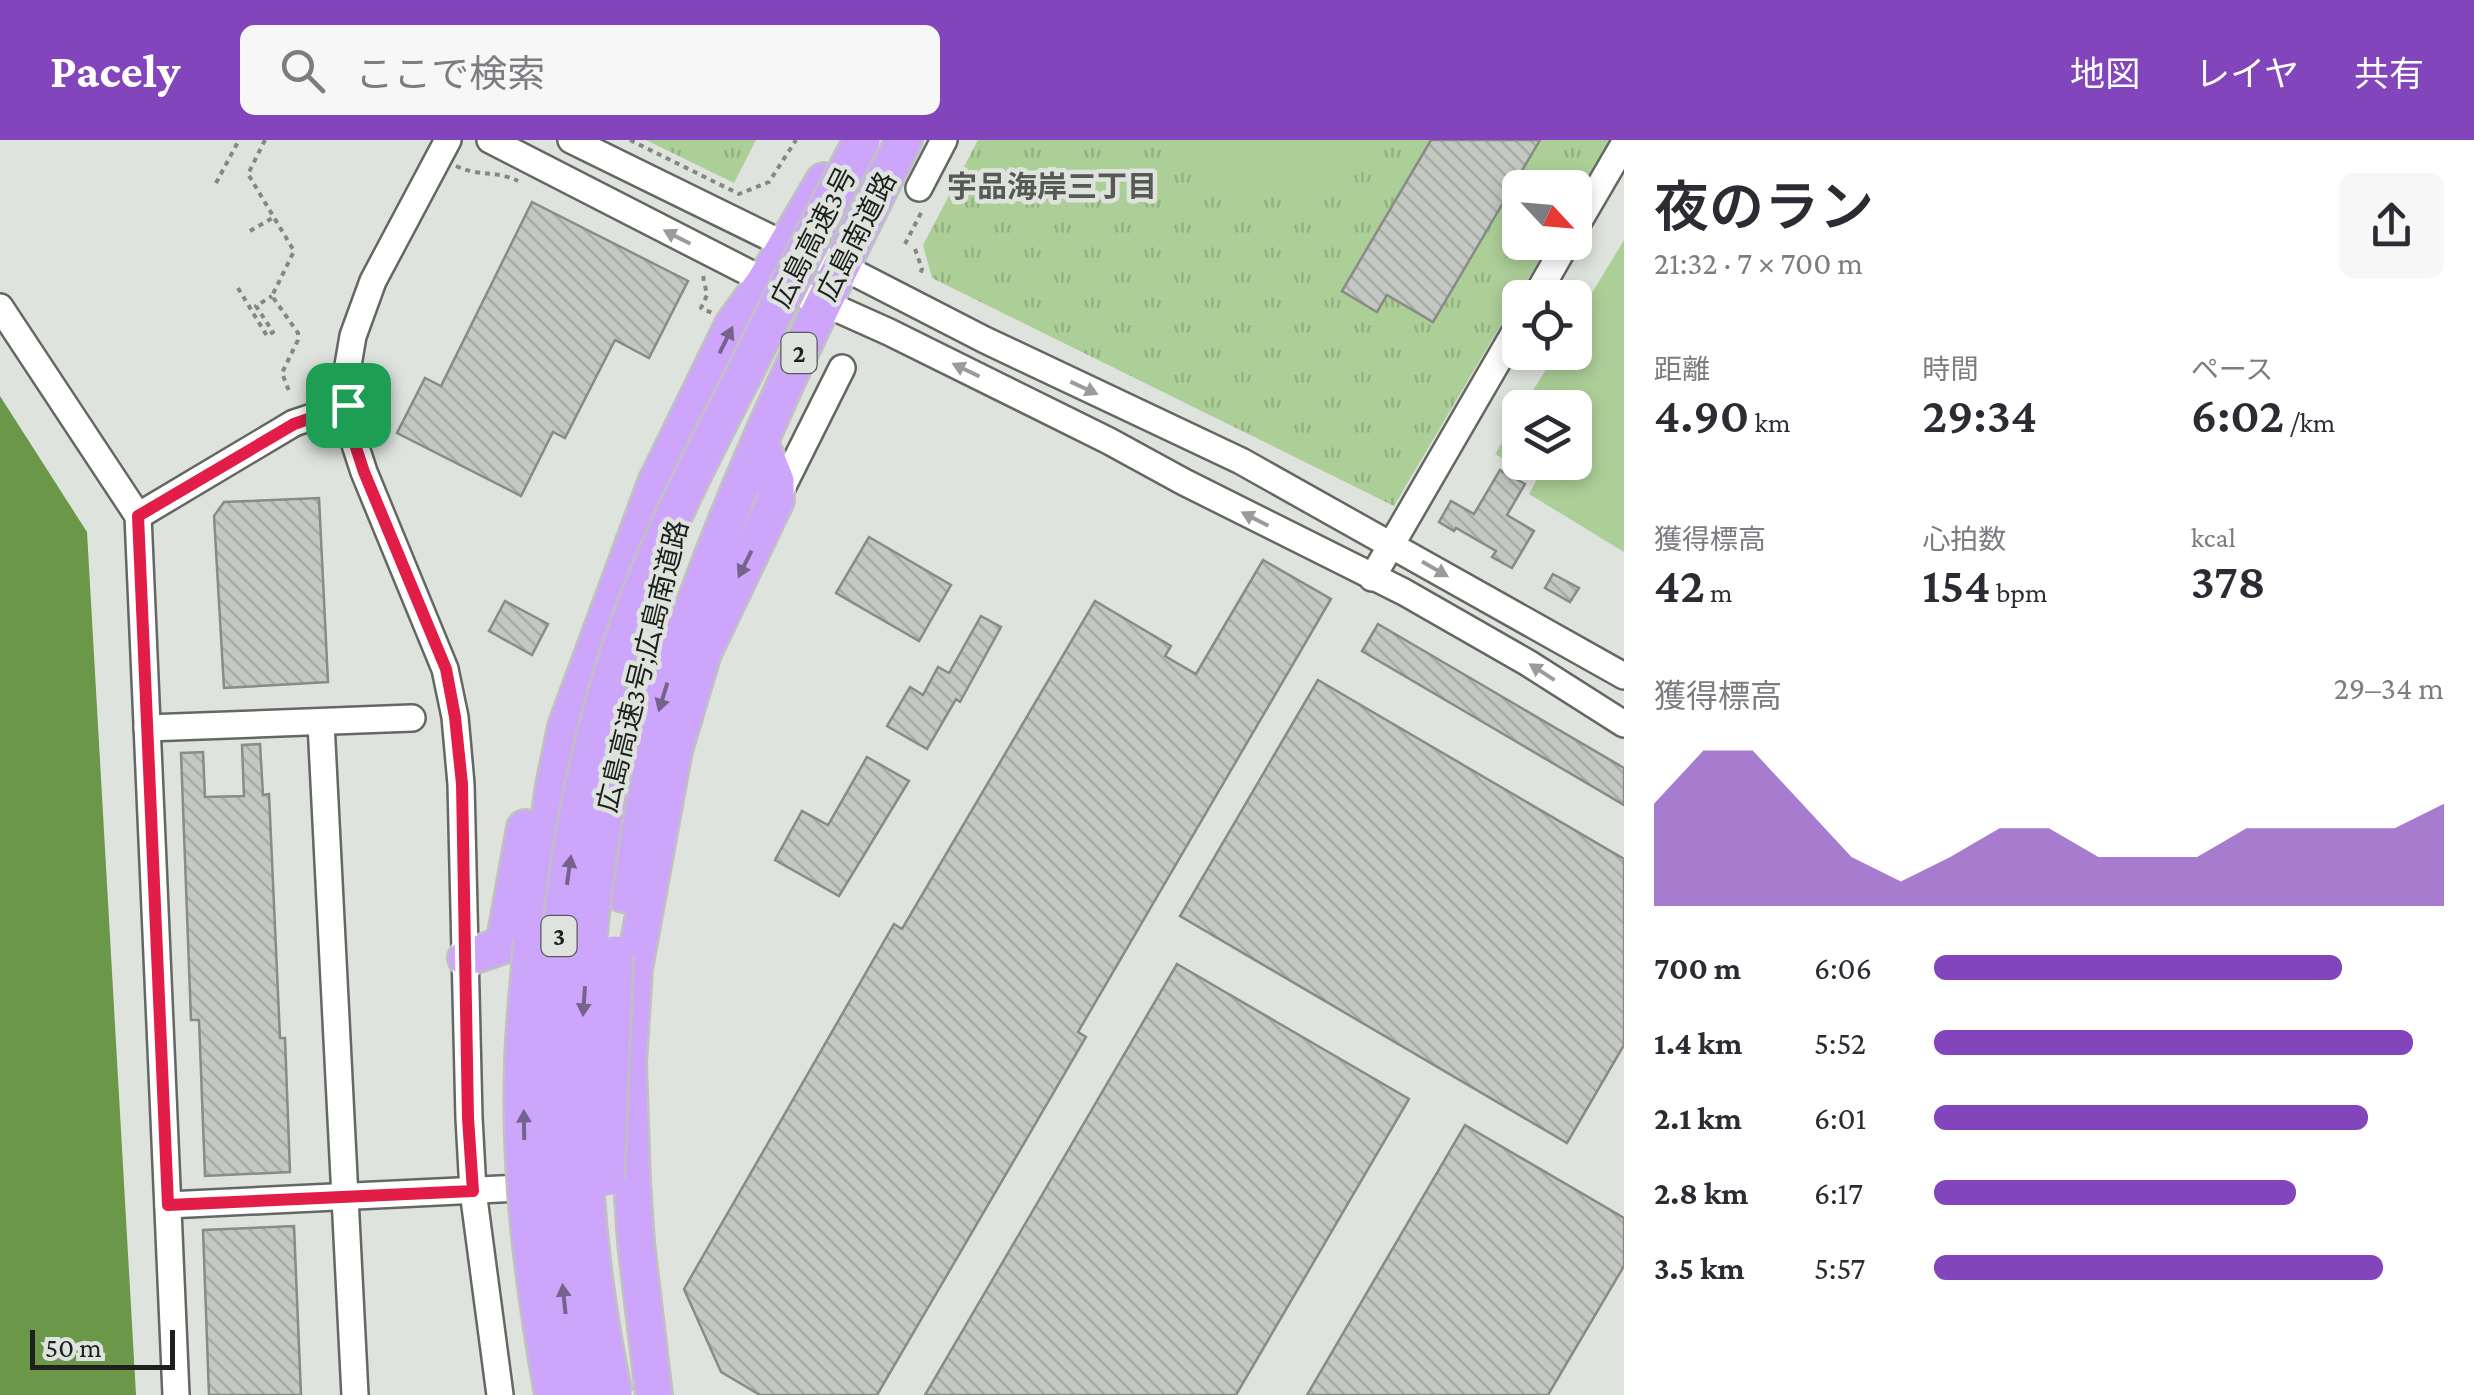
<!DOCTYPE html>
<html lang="ja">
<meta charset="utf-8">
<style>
body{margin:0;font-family:"Crimson Pro","Noto Sans JP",serif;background:#f7f7f7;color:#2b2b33;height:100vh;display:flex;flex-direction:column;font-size:38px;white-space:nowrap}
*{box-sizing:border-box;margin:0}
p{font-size:32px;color:#7c7c81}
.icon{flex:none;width:55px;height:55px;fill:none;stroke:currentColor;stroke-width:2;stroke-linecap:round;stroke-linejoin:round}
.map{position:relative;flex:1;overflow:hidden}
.drawer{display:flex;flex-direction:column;background:#fff;width:850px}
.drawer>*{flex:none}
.needle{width:65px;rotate:116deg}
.fabs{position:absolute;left:1502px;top:30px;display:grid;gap:20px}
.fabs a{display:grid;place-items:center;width:90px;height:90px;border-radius:15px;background:#fff;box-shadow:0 5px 15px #0003;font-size:50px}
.scale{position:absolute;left:30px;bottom:25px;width:145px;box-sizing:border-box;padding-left:10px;border:5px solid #1e201e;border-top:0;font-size:28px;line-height:35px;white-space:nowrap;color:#1e201e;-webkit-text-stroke:8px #dfe3dd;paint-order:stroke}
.pin{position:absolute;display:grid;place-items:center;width:85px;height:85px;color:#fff;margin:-42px;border-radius:20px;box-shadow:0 5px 15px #0006}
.round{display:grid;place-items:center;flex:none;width:105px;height:105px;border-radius:15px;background:#f7f7f7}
.overview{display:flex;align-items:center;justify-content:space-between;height:170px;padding:0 30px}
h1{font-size:55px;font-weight:600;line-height:75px}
.metrics{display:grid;grid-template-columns:repeat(3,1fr);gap:15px;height:170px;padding:10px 30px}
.metrics div{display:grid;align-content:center}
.metrics b{font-size:50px;font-weight:600}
.metrics small{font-size:28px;font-weight:400}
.metrics p{font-size:28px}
.chart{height:280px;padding:20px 30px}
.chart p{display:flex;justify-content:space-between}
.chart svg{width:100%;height:180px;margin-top:10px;fill:#8245bb;opacity:.7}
ul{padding:0 30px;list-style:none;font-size:32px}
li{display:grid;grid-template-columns:160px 120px 1fr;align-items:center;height:75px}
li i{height:25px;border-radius:12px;background:#8245bb}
header{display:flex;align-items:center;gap:60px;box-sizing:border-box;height:140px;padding:0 50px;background:#8245bb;color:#fff}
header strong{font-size:48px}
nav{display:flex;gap:55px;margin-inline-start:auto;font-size:35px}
.search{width:700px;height:90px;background:#f7f7f7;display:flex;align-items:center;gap:25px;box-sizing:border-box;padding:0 35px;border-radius:15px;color:#7c7c81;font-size:38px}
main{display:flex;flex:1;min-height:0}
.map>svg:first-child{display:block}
.grass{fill:url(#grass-tufts)}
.pitch{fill:#acce97}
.water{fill:#6a9748}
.building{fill:url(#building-back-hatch);stroke:#888b86;stroke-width:2.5}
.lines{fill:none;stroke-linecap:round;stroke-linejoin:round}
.minor-casing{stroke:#646762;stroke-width:30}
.highway-casing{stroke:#c0c1c0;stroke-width:40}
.path{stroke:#848783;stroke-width:4;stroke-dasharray:5 5;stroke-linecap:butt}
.minor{stroke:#fff;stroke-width:25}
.highway{stroke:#cda6fc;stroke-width:35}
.highway-bridge-casing{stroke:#c0c1c0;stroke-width:40;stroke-linecap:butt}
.highway-bridge{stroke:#cda6fc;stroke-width:35}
.oneway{fill:#9a9b9a}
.oneway2{fill:#76638d}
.route-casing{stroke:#fff;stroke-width:20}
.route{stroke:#e11d48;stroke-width:12}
.labels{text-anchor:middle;stroke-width:9;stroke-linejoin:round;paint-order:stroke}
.shield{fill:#dfe3dd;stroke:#585a57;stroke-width:2.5}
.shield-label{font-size:25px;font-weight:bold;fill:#1e201e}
.street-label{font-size:28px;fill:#1e201e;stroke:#dfe3dd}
.neighbourhood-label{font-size:30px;font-weight:bold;fill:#565954;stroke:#dfe3dd}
</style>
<header>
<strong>Pacely</strong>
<div class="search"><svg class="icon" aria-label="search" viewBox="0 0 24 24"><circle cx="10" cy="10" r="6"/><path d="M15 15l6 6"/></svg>ここで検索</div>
<nav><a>地図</a><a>レイヤ</a><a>共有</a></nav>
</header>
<main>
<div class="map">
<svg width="1624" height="1255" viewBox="0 0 1624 1255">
<defs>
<pattern id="grass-tufts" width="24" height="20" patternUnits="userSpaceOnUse" patternTransform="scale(2.5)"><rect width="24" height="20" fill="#acce97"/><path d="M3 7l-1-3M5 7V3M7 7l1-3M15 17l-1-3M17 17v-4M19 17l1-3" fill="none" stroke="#94b182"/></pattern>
<pattern id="building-back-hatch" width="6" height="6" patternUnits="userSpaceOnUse" patternTransform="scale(2.5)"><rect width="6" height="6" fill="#c4c8c2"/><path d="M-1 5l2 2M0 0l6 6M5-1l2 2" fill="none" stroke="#a8aca6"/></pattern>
</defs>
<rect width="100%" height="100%" fill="#dfe3dd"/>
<g class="grass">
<path d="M646 0H756L734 43Z"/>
<path d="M978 0H1609L1575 58V48H1520V102L1549 103 1394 366 932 138 923 105Z"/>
</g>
<g class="pitch">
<path d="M1160 0H1389C1321 68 1222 85 1160 0Z"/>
<path d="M1624 100V412L1529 354 1537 339 1495 314 1520 273V322H1575V268L1523 267 1556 213 1575 212V181Z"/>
</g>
<path class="water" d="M0 256 87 392 136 1255H0Z"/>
<g class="building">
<path d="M1431 0H1540L1433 182 1387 155 1377 172 1342 151Z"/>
<path d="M532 62 688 141 649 218 615 200 565 298 553 292 521 356 397 293 425 238 441 246Z"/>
<path d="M1500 330 1525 344 1507 375 1534 391 1512 428 1492 417 1496 411 1456 388 1454 391 1439 382 1451 361 1474 374Z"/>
<path d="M319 358 328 542 224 548 214 376 224 362Z"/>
<path d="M869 397 951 445 919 501 836 453Z"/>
<path d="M1263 420 1331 459 1078 892 1086 897 877 1255H760L721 1232 684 1149 894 784 902 789 1095 461 1171 506 1165 516 1196 534Z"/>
<path d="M1553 434 1579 448 1570 462 1545 448Z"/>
<path d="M505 461 548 484 532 515 489 491Z"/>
<path d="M981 476 1001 487 960 562 956 559 927 609 887 586 910 547 923 555 938 527 949 533Z"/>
<path d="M1378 484 1624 628V665L1362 511Z"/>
<path d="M1318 540 1624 719V905L1567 1003 1180 776Z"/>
<path d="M260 604 263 655 269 654 280 898H285L290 1032 205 1036 199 880H191L181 613 203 612 205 657 244 656 242 605Z"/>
<path d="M867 617 909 641 839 756 775 720 802 671 828 685Z"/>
<path d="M1177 824 1409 959 1236 1255H925Z"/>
<path d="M1465 985 1624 1078V1126L1548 1255H1307Z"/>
<path d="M294 1086 301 1255H209L203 1090Z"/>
</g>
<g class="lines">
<defs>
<g id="minor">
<path d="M448 0 373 141 353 196 346 237 349 286 364 332 445 529 455 577 461 644 469 978 473 1051 500 1255"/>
<path d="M490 0 765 141 822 162 889 192 1109 301 1184 342 1404 452 1528 523 1624 584"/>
<path d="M571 0 785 105 841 126 985 200 1241 321 1624 536"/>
<path d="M919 48 944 0"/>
<path d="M1575 88 1624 4"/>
<path d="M1535 158 1567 102"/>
<path d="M0 167 138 376 176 1255"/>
<path d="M776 360 842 228"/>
<path d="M138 376 294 283 348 265"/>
<path d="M1372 438 1520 183"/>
<path d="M321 583 355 1255"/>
<path d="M147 588 412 578"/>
<path d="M168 1065 543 1047"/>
</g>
<g id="highway">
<path d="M623 754C628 721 630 687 636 655 651 583 676 513 702 444 759 291 831 145 904 0"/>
<path d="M532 800 554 646 566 587 656 343 733 185 765 141 824 41"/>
<path d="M466 818 504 805 525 688"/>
<path d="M654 1255 636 1103 632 1042 628 923 634 829 674 610 703 513 776 360V341L760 302"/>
</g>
</defs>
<use href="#minor" class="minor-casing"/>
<use href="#highway" class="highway-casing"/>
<g class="path">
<path d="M265 0 248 34 294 111 272 156 298 193V200L282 233 289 251"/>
<path d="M630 0 739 54 769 42 796 0"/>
<path d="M456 26C480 37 495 30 518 41"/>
<path d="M216 43 239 0"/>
<path d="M250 91 274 77"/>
<path d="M905 104 922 71"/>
<path d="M915 109 922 129 920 135"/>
<path d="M703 136 707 155 701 168 712 173"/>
<path d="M238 148 267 196 273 192 256 166 272 156"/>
</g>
<use href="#minor" class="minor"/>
<use href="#highway" class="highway"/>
<defs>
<g id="highway-bridge">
<path d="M532 800C529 841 524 883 523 924 519 1035 534 1146 553 1255"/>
<path d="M606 1038 615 814"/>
<path d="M581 1255C529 1005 546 687 642 449 672 374 709 302 746 230 784 153 822 76 862 0"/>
<path d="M614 1255C567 1034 573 802 623 583"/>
</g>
</defs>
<use href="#highway-bridge" class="highway-bridge-casing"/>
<use href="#highway-bridge" class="highway-bridge"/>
</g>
<defs><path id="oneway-solid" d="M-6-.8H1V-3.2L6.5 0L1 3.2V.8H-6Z" transform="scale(2.5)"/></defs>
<g class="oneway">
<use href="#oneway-solid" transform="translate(677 97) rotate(-153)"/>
<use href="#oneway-solid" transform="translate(966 230) rotate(-154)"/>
<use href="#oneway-solid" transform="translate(1084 248) rotate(25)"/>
<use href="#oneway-solid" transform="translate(1255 379) rotate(-153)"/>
<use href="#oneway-solid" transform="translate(1435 429) rotate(30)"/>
<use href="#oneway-solid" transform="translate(1542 532) rotate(-147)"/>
</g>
<g class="oneway2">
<use href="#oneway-solid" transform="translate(726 200) rotate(-64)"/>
<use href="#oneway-solid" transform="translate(745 424) rotate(116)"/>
<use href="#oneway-solid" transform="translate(663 557) rotate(107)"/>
<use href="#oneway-solid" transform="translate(569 730) rotate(-82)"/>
<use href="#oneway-solid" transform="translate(584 861) rotate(94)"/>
<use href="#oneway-solid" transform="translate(524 985) rotate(-91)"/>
<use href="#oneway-solid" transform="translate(564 1159) rotate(-96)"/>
</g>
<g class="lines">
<defs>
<path id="route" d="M348 265 349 286 364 332 446 529 455 577 462 644 468 978 473 1051 168 1065 138 376 294 284Z"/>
</defs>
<use href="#route" class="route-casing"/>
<use href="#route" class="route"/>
</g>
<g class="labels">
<g class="shield">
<rect x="781.5" y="193" width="35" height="40" rx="8"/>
<rect x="541.5" y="776" width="35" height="40" rx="8"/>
</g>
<g class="shield-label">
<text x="799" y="222">2</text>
<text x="559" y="805">3</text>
</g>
<g class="street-label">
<text transform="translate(856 96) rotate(-63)" y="10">広島南道路</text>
<text transform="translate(813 97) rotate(-63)" y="10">広島高速3号</text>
<text transform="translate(642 526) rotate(-76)" y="10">広島高速3号;広島南道路</text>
</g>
<g class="neighbourhood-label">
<text x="1052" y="57">宇品海岸三丁目</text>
</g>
</g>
</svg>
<div class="fabs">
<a><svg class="needle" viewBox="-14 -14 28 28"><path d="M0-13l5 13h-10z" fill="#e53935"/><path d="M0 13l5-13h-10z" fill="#7c7c81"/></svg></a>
<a><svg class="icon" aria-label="locate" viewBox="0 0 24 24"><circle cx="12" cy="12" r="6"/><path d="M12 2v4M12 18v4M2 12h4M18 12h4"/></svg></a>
<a><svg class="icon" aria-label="layers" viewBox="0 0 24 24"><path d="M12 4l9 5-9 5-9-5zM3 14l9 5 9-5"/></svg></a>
</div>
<div class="scale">50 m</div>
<div class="pin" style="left:348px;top:265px;background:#1e9e55"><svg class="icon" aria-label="arrive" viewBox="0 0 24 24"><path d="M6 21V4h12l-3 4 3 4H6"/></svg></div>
</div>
<section class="drawer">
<div class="overview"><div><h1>夜のラン</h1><p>21:32 · 7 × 700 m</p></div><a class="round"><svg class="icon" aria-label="share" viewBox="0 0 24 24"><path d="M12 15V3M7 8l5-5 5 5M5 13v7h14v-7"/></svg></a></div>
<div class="metrics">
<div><p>距離</p><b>4.90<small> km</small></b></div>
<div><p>時間</p><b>29:34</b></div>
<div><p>ペース</p><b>6:02<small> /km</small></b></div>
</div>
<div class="metrics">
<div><p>獲得標高</p><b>42<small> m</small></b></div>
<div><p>心拍数</p><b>154<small> bpm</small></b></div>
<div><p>kcal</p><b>378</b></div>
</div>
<div class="chart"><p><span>獲得標高</span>29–34 m</p>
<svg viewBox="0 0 160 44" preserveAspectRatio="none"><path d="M0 44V19L10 6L20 6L30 19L40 32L50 38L60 32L70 25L80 25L90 32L100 32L110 32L120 25L130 25L140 25L150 25L160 19V44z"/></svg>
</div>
<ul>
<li><b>700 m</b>6:06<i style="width:80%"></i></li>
<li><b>1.4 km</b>5:52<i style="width:94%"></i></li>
<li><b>2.1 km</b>6:01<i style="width:85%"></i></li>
<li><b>2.8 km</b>6:17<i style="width:71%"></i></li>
<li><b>3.5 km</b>5:57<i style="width:88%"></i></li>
</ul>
</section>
</main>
